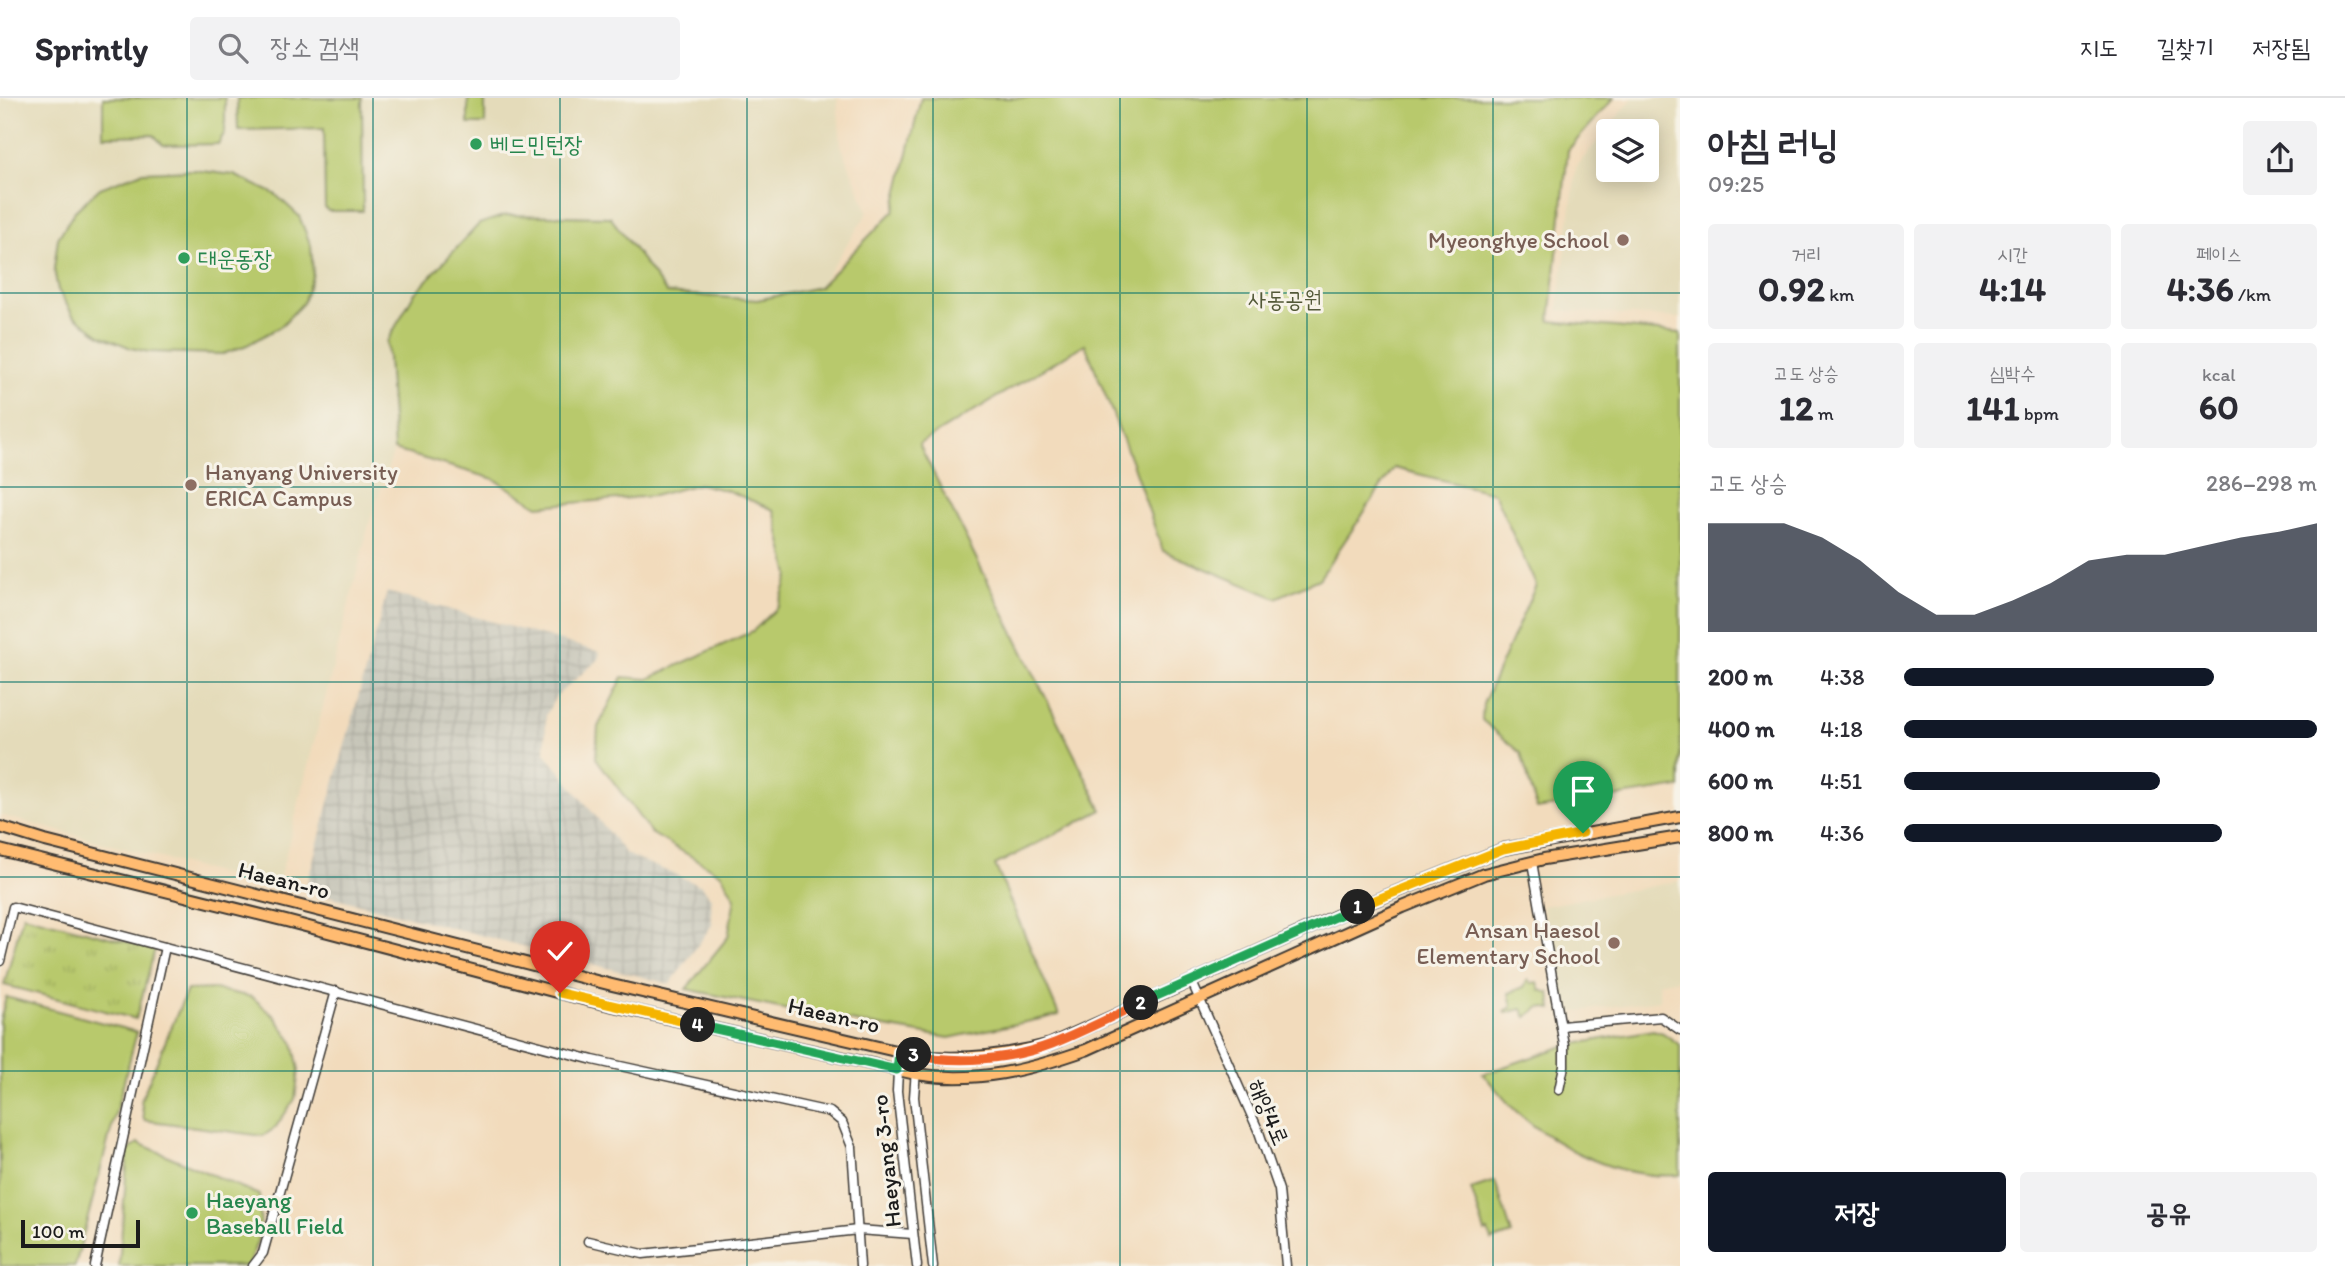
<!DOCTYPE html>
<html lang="ko">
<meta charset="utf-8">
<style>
body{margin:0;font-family:Itim,"Poor Story",sans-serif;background:#f2f2f3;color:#2b2b33;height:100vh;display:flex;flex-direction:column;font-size:26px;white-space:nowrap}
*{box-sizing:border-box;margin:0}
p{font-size:23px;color:#7c7c81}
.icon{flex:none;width:38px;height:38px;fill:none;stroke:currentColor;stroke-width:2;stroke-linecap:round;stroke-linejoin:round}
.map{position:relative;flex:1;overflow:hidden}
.side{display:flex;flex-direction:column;background:#fff;width:665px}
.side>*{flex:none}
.buttons{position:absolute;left:1596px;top:21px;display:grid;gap:14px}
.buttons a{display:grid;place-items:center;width:63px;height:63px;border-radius:7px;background:#fff;box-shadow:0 4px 18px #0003;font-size:35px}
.scale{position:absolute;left:21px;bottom:18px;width:119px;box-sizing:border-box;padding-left:7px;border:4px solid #1c1c1c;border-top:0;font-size:19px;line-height:24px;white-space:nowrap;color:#1c1c1c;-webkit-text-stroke:5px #f7f3e8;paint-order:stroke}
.pin{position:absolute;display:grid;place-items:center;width:60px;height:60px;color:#fff;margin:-72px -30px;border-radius:50% 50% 50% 0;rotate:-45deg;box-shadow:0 0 7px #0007}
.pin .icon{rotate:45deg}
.km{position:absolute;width:35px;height:35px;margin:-18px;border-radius:50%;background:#222;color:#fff;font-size:19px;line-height:35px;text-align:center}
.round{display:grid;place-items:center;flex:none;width:74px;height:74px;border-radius:7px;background:#f2f2f3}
.head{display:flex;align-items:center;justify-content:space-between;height:119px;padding:0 28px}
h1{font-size:38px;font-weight:800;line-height:52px}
.metrics{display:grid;grid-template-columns:repeat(3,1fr);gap:10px;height:119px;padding:7px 28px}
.metrics div{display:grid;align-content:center;border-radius:7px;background:#f2f2f3;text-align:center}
.metrics b{font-size:35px;font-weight:800}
.metrics small{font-size:19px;font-weight:400}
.metrics p{font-size:19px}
.chart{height:196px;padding:14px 28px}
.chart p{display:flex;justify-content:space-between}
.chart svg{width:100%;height:126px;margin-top:7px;fill:#111827;opacity:.7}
.button{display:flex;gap:14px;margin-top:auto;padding:14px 28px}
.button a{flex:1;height:80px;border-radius:7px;background:#111827;color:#fff;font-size:28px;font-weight:800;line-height:80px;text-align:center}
.button a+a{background:#f2f2f3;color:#2b2b33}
ul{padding:0 28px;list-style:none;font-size:23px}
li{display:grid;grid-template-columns:112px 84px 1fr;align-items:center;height:52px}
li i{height:18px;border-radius:9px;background:#111827}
header{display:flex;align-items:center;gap:42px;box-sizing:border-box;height:98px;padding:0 35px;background:#fff;border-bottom:2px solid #e1e1e2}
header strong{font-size:33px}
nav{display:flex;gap:38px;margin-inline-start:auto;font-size:24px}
.search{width:490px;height:63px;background:#f2f2f3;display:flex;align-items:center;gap:18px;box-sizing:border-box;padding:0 24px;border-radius:7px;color:#7c7c81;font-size:26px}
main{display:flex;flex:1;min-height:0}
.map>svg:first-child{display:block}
.built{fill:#e4dbba;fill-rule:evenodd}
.industrial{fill:url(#industrial-grid)}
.grass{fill:url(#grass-tufts);stroke:#6a7244;stroke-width:2}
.park{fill:#b8c96c;stroke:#6a7244;stroke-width:2}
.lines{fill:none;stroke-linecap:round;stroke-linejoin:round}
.minor-casing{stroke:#3c3934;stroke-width:11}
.major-casing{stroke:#3c3934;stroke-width:14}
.minor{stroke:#fff;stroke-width:8}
.major{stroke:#ffbb71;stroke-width:10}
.split-1-casing{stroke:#fff;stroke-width:14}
.split-2-casing{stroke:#fff;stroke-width:14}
.split-3-casing{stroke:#fff;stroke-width:14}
.split-4-casing{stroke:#fff;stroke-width:14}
.split-5-casing{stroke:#fff;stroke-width:14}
.split-1{stroke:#f5b400;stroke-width:9}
.split-2{stroke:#22a559;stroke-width:9}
.split-3{stroke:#f0652b;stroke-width:9}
.split-4{stroke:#22a559;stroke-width:9}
.split-5{stroke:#f5b400;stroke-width:9}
.grid{fill:none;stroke:#0f766e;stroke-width:2;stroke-opacity:0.55}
.leisure-dot{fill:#2e9e5b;stroke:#f7f3e8;stroke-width:2.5}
.education-dot{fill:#8d6e63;stroke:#f7f3e8;stroke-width:2.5}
.labels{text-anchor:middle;stroke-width:6;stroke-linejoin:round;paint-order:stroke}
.leisure-label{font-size:23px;fill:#27864d;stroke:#f7f3e8;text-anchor:start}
.education-label{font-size:23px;fill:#785e54;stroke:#f7f3e8;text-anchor:end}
.park-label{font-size:23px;fill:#535938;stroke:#f7f3e8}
.street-label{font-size:23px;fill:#1c1c1c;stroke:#f7f3e8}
</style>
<header>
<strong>Sprintly</strong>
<div class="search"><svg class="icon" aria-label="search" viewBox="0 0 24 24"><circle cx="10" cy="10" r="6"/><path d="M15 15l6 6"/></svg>장소 검색</div>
<nav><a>지도</a><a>길찾기</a><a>저장됨</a></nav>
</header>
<main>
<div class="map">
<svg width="1680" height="1168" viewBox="0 0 1680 1168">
<defs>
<pattern id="industrial-grid" width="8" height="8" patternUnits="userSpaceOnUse" patternTransform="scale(1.75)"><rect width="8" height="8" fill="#c6c5b8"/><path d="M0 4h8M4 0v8" fill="none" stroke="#aaa99e"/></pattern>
<pattern id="grass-tufts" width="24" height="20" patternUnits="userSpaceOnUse" patternTransform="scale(1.75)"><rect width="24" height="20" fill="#b8c96c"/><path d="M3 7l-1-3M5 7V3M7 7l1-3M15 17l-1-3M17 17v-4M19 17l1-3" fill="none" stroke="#9eac5d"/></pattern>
</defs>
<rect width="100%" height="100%" fill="#f7f3e8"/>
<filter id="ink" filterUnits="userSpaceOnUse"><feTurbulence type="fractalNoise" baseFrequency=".0143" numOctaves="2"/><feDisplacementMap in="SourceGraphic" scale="14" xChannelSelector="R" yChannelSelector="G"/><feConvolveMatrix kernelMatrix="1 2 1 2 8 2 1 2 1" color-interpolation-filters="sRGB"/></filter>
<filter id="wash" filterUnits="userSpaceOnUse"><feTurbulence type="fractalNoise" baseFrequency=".00686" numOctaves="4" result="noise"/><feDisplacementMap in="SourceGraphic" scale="28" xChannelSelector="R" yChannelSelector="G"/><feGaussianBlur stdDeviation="1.57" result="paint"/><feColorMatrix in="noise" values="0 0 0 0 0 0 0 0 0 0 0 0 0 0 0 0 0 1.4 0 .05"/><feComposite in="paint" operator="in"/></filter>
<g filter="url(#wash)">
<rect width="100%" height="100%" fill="#f2dbbc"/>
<g class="built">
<path d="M0 0H837L841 47 868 114 819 189 757 202 667 195 610 119 506 117 387 244 394 352 370 422 277 791 0 717Z"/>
<path d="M1633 0H1680V220L1558 212 1576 69ZM1647 33V72H1608V33Z"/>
<path d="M1680 783V881L1658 885 1660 902 1559 916 1543 808Z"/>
</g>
<path class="industrial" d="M387 494 600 554 598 562 556 598 546 617 545 655 626 756 702 788 711 800 712 827 670 886 305 792Z"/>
<path class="grass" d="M23 817 155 851 136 921 4 887Z"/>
<g class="park">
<path d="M103 0H225V34L218 46 163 47 154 37 103 38Z"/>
<path d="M237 0H362L363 113H328L325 110 324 30 238 32Z"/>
<rect x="468" y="0" width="17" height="26"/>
<path d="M921 0H1614L1568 52 1550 223 1680 235V689L1537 711 1521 655 1482 622 1483 606 1536 487 1494 395 1394 370 1319 481 1276 500 1163 453 1131 362 1085 246 919 346 1102 712 995 767 1059 917 949 940 803 915 686 891 728 839 735 800 721 776 651 735 596 660 598 629 623 579 648 581 753 533 778 509 789 477 774 412 729 393 699 386 653 398 538 408 494 381 394 352 387 244 414 196 479 126 506 117 610 119 667 195 757 202 819 189 894 113Z"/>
<path d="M193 72 234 77 275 96 299 118 311 148 313 176 303 205 281 228 247 247 223 256 149 254 131 250 100 237 73 217 58 192 54 171 58 140 75 113 100 90 142 74Z"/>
<path d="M1528 881 1531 885 1538 884 1540 892 1550 895 1552 911 1540 909 1526 919 1522 911 1506 915 1505 913 1512 909 1509 895 1524 889Z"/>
<path d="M214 891 252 899 275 919 293 944 299 972 295 1001 275 1030 263 1038 144 1022 141 1002 187 892Z"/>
<path d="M6 899 137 934 75 1168H0V923Z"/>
<path d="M1653 932 1663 935 1680 947V1077C1621 1082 1559 1052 1516 1013 1504 1002 1494 988 1483 976L1564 948Z"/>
<path d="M138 1045 259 1097 261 1133 248 1168H119L128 1053Z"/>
<path d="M1495 1083 1512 1136 1491 1143 1488 1133 1485 1134 1471 1091Z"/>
</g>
</g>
<g filter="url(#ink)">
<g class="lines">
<defs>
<g id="minor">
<path d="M1532 764 1564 947V968L1559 992"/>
<path d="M0 863 13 809 593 962 830 1014 842 1024 852 1049 860 1168"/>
<path d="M1191 882 1259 1034 1279 1092 1286 1168"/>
<path d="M1561 928 1661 919 1680 932"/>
<path d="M899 954 897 993 917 1168"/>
<path d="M917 958 914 999 933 1168"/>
<path d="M588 1143 643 1156 858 1132 913 1136"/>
<path d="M95 1168 165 849"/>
<path d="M253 1168 263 1155 336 893"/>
</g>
<g id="major">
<path d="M0 729 45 743 612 887 917 958C964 963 1006 958 1051 946L1341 816 1503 751 1680 719"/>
<path d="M0 752 286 823 587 902 916 976C976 986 1029 972 1086 952L1403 809 1484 776 1544 761 1680 739"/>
</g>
</defs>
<use href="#minor" class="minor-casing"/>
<use href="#major" class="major-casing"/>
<use href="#minor" class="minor"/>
<use href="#major" class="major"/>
</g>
</g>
<g class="lines" filter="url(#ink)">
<defs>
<path id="split-1" d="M1358 809 1503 751 1583 735"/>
<path id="split-2" d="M1141 905 1358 809"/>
<path id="split-3" d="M914 957C957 966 1010 962 1052 946 1082 934 1111 919 1141 905"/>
<path id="split-4" d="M698 927 897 972 899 954 914 957"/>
<path id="split-5" d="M560 895 698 927"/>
</defs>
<use href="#split-1" class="split-1-casing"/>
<use href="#split-2" class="split-2-casing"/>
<use href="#split-3" class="split-3-casing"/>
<use href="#split-4" class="split-4-casing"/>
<use href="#split-5" class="split-5-casing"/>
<use href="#split-1" class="split-1"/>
<use href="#split-2" class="split-2"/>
<use href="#split-3" class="split-3"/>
<use href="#split-4" class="split-4"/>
<use href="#split-5" class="split-5"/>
</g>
<path class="grid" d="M187 0V1168M373 0V1168M560 0V1168M747 0V1168M933 0V1168M1120 0V1168M1307 0V1168M1493 0V1168M0 195H1680M0 389H1680M0 584H1680M0 779H1680M0 973H1680"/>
<g class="leisure-dot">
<circle cx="476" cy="46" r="7"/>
<circle cx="184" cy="160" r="7"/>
<circle cx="192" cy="1115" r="7"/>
</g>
<g class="education-dot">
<circle cx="1623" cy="142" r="7"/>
<circle cx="191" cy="387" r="7"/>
<circle cx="1614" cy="845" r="7"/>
</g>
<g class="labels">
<g class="leisure-label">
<text x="490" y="54">베드민턴장</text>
<text x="198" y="168">대운동장</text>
<text x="206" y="1110">Haeyang<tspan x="206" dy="26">Baseball Field</tspan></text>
</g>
<g class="education-label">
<text x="1609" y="150">Myeonghye School</text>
<text x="205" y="382" text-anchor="start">Hanyang University<tspan x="205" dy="26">ERICA Campus</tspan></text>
<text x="1600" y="840">Ansan Haesol<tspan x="1600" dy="26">Elementary School</tspan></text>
</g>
<g class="park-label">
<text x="1285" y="209">사동공원</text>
</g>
<g class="street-label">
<text transform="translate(284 782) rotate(14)" y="8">Haean-ro</text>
<text transform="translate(834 917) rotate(13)" y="8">Haean-ro</text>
<text transform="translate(1269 1014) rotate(67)" y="8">해양4로</text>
<text transform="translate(886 1063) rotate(-96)" y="8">Haeyang 3-ro</text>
</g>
</g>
</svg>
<div class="buttons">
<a><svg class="icon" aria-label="layers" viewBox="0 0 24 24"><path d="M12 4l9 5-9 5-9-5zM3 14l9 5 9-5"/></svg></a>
</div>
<div class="scale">100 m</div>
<div class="pin" style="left:1583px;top:735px;background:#1e9e55"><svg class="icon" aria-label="arrive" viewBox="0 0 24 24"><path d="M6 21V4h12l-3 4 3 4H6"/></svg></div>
<div class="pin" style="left:560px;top:895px;background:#d93025"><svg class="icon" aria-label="check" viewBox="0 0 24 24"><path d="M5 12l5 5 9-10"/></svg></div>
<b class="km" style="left:1358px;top:809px">1</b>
<b class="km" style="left:1141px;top:905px">2</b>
<b class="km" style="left:914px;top:957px">3</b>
<b class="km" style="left:698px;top:927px">4</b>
</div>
<section class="side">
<div class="head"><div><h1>아침 러닝</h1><p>09:25</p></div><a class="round"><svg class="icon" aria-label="share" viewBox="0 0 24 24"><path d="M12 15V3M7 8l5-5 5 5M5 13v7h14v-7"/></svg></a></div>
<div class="metrics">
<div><p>거리</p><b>0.92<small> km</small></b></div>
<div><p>시간</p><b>4:14</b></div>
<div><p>페이스</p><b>4:36<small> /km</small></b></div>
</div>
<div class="metrics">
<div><p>고도 상승</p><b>12<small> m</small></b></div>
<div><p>심박수</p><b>141<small> bpm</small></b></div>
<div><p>kcal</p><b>60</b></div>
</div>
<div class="chart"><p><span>고도 상승</span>286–298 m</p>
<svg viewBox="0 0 160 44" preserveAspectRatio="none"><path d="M0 44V6L10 6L20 6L30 11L40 19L50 30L60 38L70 38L80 33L90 27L100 19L110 17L120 17L130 14L140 11L150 9L160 6V44z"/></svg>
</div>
<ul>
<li><b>200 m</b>4:38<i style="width:75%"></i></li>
<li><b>400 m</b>4:18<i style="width:100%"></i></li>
<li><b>600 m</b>4:51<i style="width:62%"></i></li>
<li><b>800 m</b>4:36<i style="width:77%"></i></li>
</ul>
<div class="button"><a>저장</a><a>공유</a></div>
</section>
</main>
